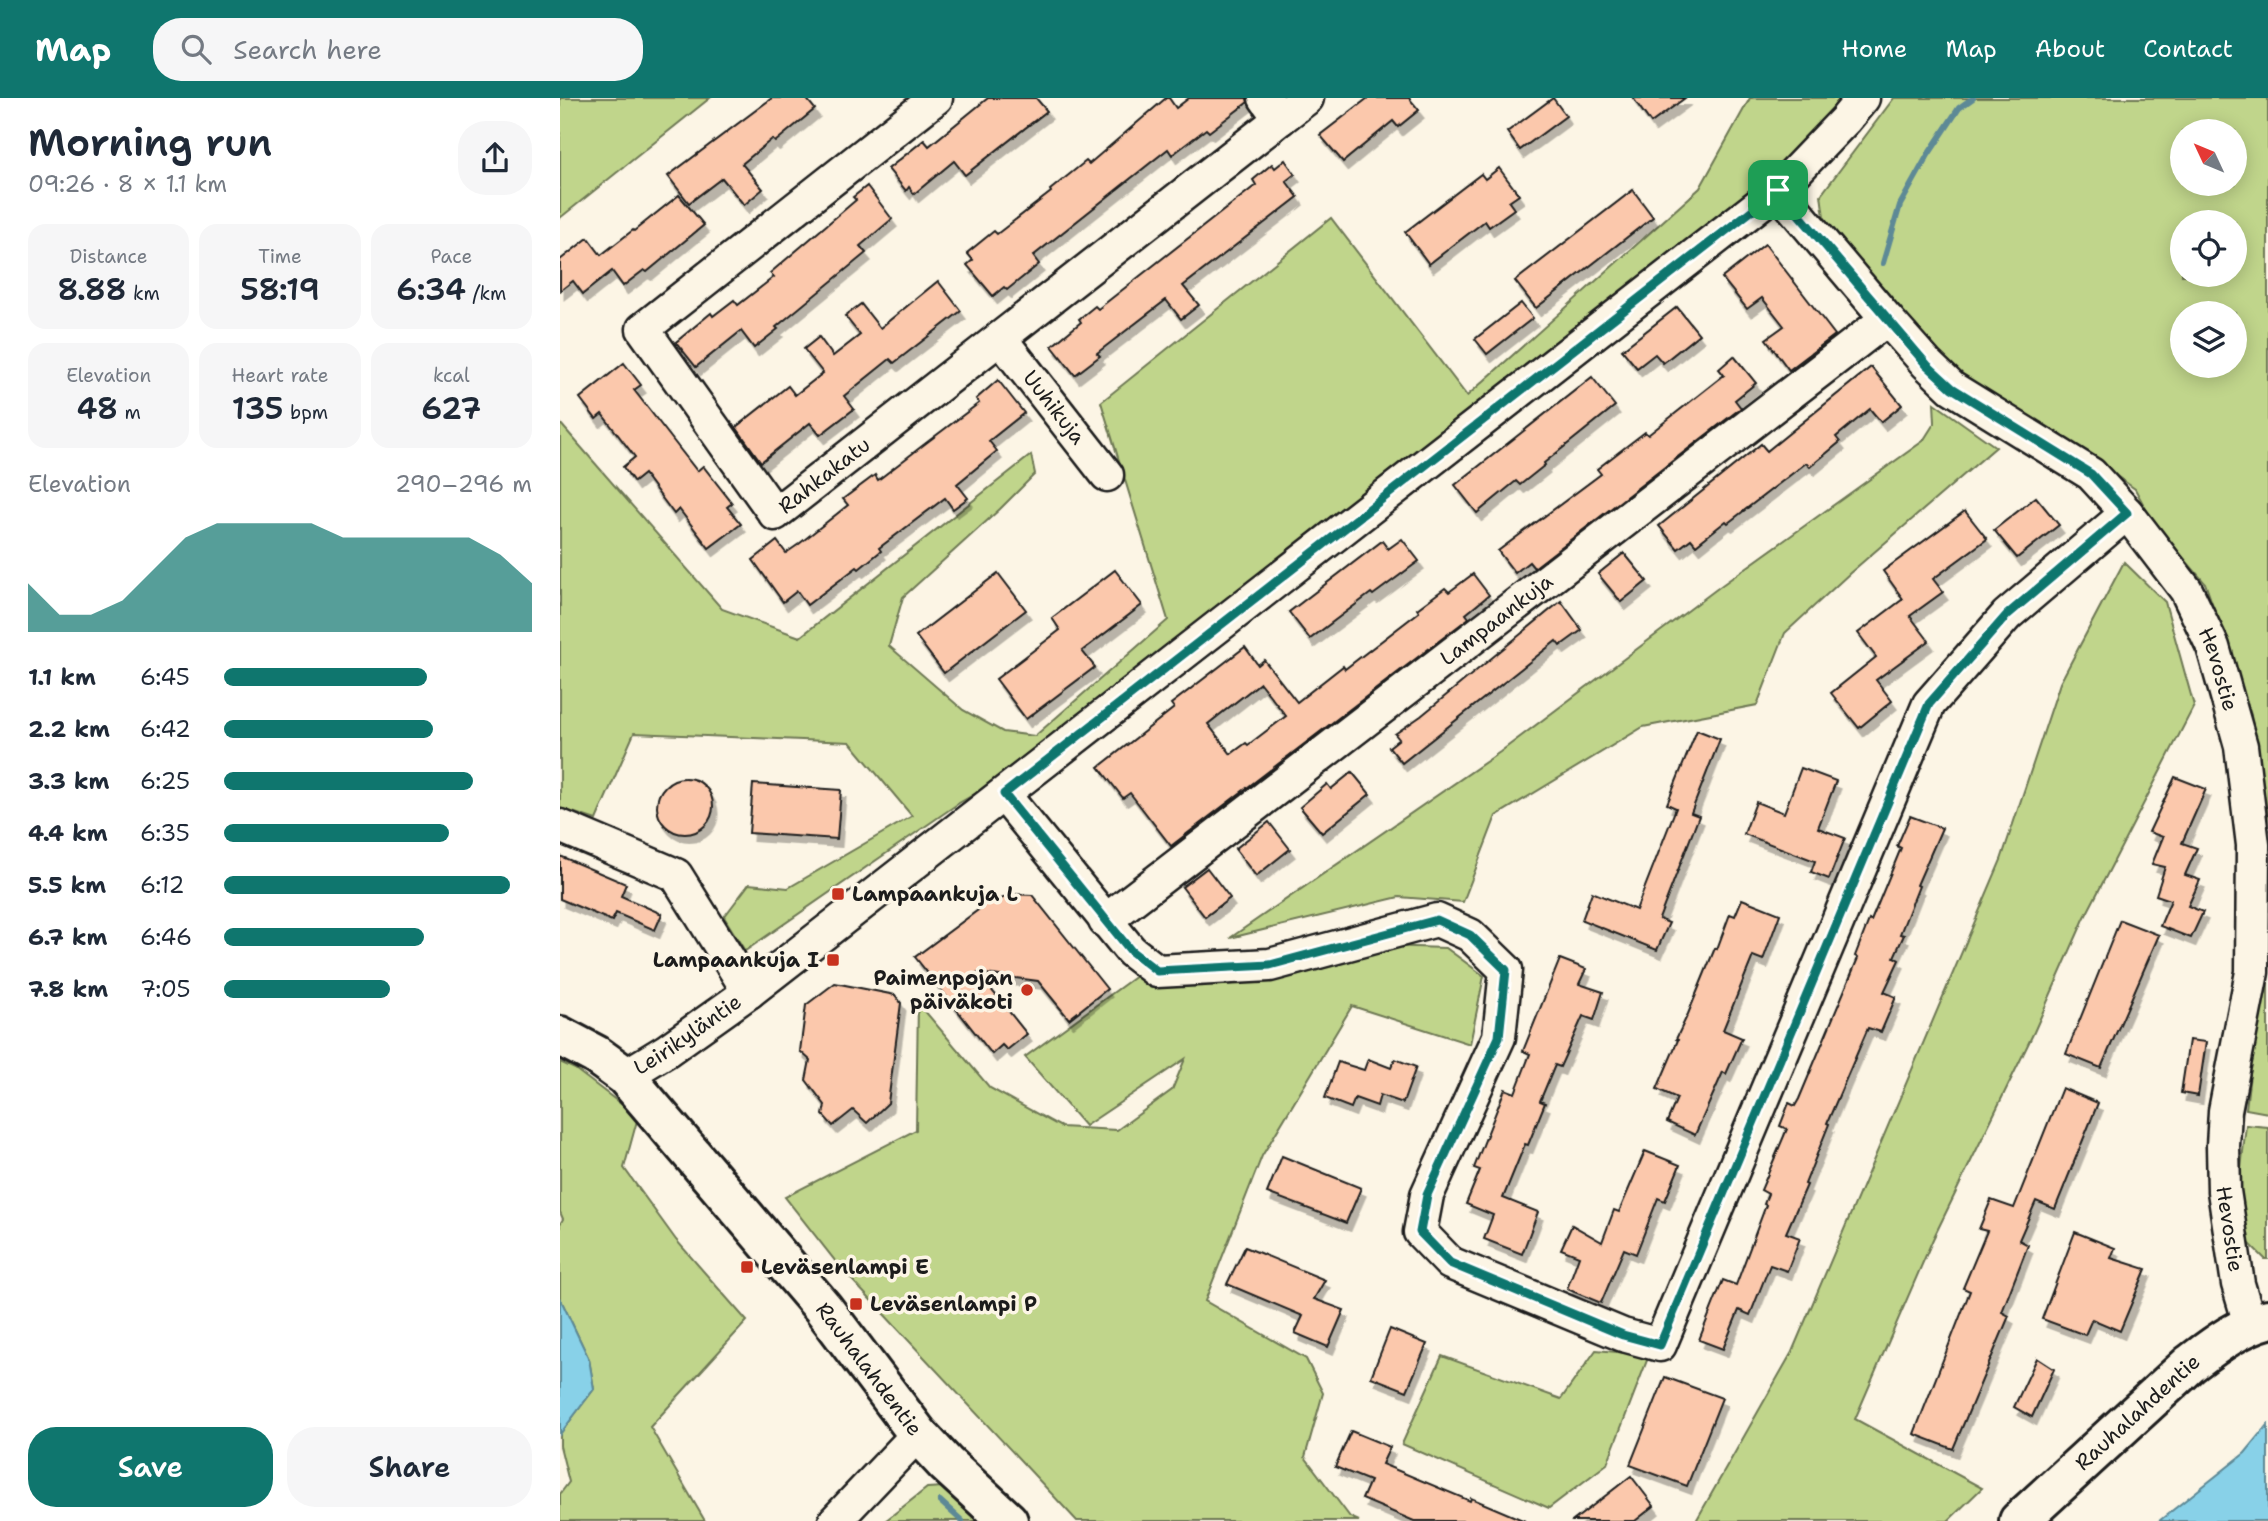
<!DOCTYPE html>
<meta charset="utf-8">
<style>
body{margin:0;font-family:"Shantell Sans",sans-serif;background:#f6f6f7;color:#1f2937;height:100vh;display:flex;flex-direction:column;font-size:26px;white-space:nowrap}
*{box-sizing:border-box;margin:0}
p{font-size:23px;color:#747a83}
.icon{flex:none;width:38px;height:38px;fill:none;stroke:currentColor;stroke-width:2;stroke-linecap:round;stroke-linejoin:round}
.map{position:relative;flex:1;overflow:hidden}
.sheet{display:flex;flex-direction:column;background:#fff;width:560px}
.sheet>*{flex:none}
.needle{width:46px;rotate:314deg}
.tools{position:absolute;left:1610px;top:21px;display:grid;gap:14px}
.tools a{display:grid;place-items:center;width:77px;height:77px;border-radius:50%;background:#fff;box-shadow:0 4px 18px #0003;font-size:35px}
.pin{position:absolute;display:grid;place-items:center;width:60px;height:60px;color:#fff;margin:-30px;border-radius:14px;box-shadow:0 4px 10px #0006}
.round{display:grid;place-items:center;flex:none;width:74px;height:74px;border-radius:28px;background:#f6f6f7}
.head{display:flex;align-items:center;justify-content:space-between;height:119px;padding:0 28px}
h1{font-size:38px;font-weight:600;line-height:52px}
.figures{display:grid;grid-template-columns:repeat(3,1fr);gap:10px;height:119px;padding:7px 28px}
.figures div{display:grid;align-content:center;border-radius:18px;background:#f6f6f7;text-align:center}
.figures b{font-size:30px;font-weight:600}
.figures small{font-size:19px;font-weight:400}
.figures p{font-size:19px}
.chart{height:196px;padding:14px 28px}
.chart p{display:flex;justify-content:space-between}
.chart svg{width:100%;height:126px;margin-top:7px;fill:#0f766e;opacity:.7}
.button{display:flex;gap:14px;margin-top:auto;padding:14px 28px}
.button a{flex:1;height:80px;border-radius:28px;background:#0f766e;color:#fff;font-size:28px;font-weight:600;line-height:80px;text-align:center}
.button a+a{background:#f6f6f7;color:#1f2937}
ul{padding:0 28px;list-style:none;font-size:23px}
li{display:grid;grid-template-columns:112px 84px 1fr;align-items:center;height:52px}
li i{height:18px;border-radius:9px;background:#0f766e}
header{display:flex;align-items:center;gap:42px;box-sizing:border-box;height:98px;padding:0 35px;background:#0f766e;color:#fff}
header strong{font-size:33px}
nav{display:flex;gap:38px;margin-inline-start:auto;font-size:24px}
.search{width:490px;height:63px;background:#f6f6f7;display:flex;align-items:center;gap:18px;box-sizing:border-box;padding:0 24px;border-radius:28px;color:#747a83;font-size:26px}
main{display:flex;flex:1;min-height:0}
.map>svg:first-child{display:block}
.green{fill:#c0d58b;stroke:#6e7854;stroke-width:2;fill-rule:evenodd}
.water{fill:#88d1e8;stroke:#5d8996;stroke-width:2}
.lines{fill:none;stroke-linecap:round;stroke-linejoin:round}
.stream{stroke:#5d8996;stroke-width:6}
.building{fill:#fbc8ac;stroke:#1c1c1c;stroke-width:2;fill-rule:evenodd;filter:url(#shadow)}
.minor-casing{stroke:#1c1c1c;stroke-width:37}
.major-casing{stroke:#1c1c1c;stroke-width:44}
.minor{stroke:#fcf5e5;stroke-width:32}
.major{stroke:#fcf5e5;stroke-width:38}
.route-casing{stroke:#fff;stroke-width:14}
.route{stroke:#0f766e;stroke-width:9}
.poi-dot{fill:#c8321e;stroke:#fcf5e5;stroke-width:2.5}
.labels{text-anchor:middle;stroke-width:7;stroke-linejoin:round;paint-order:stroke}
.street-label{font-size:21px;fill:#1c1c1c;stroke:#fcf5e5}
.poi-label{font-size:21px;font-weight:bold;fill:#1c1c1c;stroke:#fcf5e5;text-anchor:start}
</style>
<header>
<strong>Map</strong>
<div class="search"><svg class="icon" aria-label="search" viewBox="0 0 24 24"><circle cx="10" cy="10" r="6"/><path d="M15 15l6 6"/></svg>Search here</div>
<nav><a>Home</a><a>Map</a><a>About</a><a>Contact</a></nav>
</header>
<main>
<section class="sheet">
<div class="head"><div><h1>Morning run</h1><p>09:26 · 8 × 1.1 km</p></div><a class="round"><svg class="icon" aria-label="share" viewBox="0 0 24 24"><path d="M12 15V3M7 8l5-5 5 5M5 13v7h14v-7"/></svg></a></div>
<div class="figures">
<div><p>Distance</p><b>8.88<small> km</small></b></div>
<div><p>Time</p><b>58:19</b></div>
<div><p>Pace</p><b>6:34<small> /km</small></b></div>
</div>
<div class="figures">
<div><p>Elevation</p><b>48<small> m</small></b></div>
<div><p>Heart rate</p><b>135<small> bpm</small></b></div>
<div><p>kcal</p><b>627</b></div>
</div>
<div class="chart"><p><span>Elevation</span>290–296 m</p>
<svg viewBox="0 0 160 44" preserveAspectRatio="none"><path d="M0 44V27L10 38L20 38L30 33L40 22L50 11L60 6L70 6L80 6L90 6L100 11L110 11L120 11L130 11L140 11L150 17L160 27V44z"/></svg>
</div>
<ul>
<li><b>1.1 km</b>6:45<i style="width:66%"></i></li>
<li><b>2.2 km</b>6:42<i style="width:68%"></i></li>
<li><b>3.3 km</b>6:25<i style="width:81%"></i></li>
<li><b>4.4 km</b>6:35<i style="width:73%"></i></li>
<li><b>5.5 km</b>6:12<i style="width:93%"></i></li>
<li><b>6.7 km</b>6:46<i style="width:65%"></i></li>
<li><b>7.8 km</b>7:05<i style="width:54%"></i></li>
</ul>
<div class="button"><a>Save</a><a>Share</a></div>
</section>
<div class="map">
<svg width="1708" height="1423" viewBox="0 0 1708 1423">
<defs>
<filter id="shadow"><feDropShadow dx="4.5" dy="8" stdDeviation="0" flood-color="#0004"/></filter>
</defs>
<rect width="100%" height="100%" fill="#fcf5e5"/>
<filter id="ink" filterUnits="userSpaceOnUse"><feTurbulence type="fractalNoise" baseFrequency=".0143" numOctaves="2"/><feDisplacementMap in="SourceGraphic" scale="14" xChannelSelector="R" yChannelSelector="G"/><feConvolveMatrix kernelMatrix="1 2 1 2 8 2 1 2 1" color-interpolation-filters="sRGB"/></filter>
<g filter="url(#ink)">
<g class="green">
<path d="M0 0H150L0 120Z"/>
<path d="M1190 0H1285L1215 86 441 681 399 705 185 853 164 819 189 786 228 790 352 718 290 644 74 635 36 722 0 710V325L162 511 240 539 471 357 475 376 440 411 343 499 329 548 403 612 443 634 475 638 608 522 541 304 771 120 907 298 1140 90Z"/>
<path d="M1334 0H1708V813L1691 617 1645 485 1593 424 1575 391 1508 344 1388 271 1265 126 1261 97ZM1622 33H1675V86H1622ZM1622 124H1675V177H1622ZM1622 215H1675V268H1622Z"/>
<path d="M1374 305 1436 349 1290 475 1225 535 1197 607 1083 629 936 718 903 804 839 799 670 840 940 654 1162 487 1363 343 1375 324Z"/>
<path d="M1564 464 1605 504 1634 608 1524 821 1474 934 1373 1141 1295 1321 1422 1390 1388 1423H1136L1232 1254 1441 762 1500 585Z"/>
<path d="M1708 816V1015L1686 1011Z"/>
<path d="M823 848 886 850 924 878 910 946 792 908 702 1058 645 1203 746 1261 763 1295 745 1359 790 1419 799 1423H517L280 1169 225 1099 356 1032 358 905 430 990 501 1029 557 1032 612 992 625 961 525 1028 465 959 576 878 652 882Z"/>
<path d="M0 964 15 971 78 1019 64 1070 116 1142 187 1223 90 1329 145 1423H0V1396L9 1384 0 1348V1336L34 1291 29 1261 0 1200V1126L3 1121 0 1114Z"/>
<path d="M1686 1027 1708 1029V1161H1705L1687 1143 1678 1098Z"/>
<path d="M1036 1252 1089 1257 1047 1366 989 1410 842 1346 882 1258 1001 1301Z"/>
<path d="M383 1389 417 1423H325L367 1390Z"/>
</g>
<g class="water">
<path d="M0 1200 29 1261 34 1291 0 1336Z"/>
<path d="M1708 1327V1423H1599L1685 1355Z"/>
</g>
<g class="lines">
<g class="stream">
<path d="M1323 165 1340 107 1368 57 1399 10 1413 0"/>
<path d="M380 1403 402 1423"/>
</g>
</g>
<g class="building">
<path d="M212 0H246L255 11 215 44 212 41 182 66 203 91 184 107 162 80 129 105 108 78Z"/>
<path d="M428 0H476L487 13 405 77 394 63 354 96 349 89 346 93 328 71 364 42 369 48Z"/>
<path d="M606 0H609L616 10 629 0H687L688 4 649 34 646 31 612 57 608 51 473 158 479 166 447 192 444 189 433 198 407 167 413 162 407 155 434 133 437 136 491 94 490 92 526 63 529 66Z"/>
<path d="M808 0H849L859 12 838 29 833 23 783 64 760 37Z"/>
<path d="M993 0 1006 18 960 52 947 34Z"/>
<path d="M1073 0H1125L1091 25Z"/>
<path d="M725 62 735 76 726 83 738 99 623 188 639 207 621 221 606 202 537 255 540 258 515 277 492 248 521 224 519 221 535 208 538 211 696 87 693 82 712 66 715 70Z"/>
<path d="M939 70 959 97 949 104 954 111 929 129 925 123 869 166 845 134 921 76 925 81Z"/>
<path d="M307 88 332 121 300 148 306 155 216 229 218 231 194 250 181 233 136 269 116 244 151 215 153 218 174 202 178 207 214 179 210 175 296 102 293 99Z"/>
<path d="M1073 92 1093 119 976 210 955 183Z"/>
<path d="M119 97 144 127 87 174 84 172 63 188 52 173 23 196 13 183 0 193V162L28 140 41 157 73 132 74 133Z"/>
<path d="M1205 146 1275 237 1229 272 1206 241 1224 228 1202 200 1187 211 1162 180Z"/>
<path d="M378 183 401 213 334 265 330 261 284 298 294 311 260 337 250 325 201 364 176 329 228 288 235 297 263 275 244 251 259 239 273 258 300 237 285 218 301 206 320 230Z"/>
<path d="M961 205 973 220 927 256 915 241Z"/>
<path d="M1117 209 1139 236 1103 265 1095 256 1077 270 1062 252Z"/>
<path d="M1174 258 1196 285 1175 302 1181 310 974 470 969 464 955 475 938 453 1041 376 1037 371 1085 334 1088 337 1164 277 1159 271Z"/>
<path d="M64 265 81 287 74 292 119 350 137 373 143 368 172 405 167 409 181 426 149 450 119 411 114 416 84 376 74 384 63 369 75 359 42 316 36 321 20 300Z"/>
<path d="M1311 269 1342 307 1321 324 1310 311 1276 339 1280 344 1250 369 1246 365 1168 425 1166 423 1136 447 1131 441 1118 451 1099 428 1201 346 1207 353Z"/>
<path d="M1032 279 1055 308 984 365 985 367 960 387 956 383 917 415 895 387Z"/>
<path d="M438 282 464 315 429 343 437 353 397 386 408 400 393 411 385 400 319 450 321 453 299 471 297 469 247 507 237 493 223 504 193 462 217 443 226 455 239 446 288 407 283 401 315 377 318 382 366 345 419 305 416 301Z"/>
<path d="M1476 399 1499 427 1457 460 1434 432Z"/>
<path d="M1405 413 1427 441 1373 481 1383 494 1350 518 1369 543 1316 582 1332 603 1299 630 1271 595 1316 559 1298 535 1343 501 1323 473Z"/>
<path d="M842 441 859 463 813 497 811 495 750 541 729 514 822 443 828 451Z"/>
<path d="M1064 455 1087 483 1061 504 1038 476Z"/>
<path d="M555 472 582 507 522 553 535 569 466 621 436 581 500 532 492 520Z"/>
<path d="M438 475 466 512 384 575 356 538Z"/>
<path d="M913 476 929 497 906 516 909 520 611 748 570 695 563 700 539 669 614 610 611 606 685 549 698 567 704 562 737 604 783 568 785 571 859 514 857 511 885 490 889 494ZM700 585 726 618 688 647 686 645 671 656 648 626Z"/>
<path d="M1001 503 1022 532 1000 548 996 543 842 665 829 649 839 641 835 636 861 618Z"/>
<path d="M1137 632 1160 641 1131 715 1139 718 1099 821 1109 825 1097 852 1022 822 1032 794 1076 812 1116 710 1107 706Z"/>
<path d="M1241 670 1276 683 1258 730 1285 740 1269 781 1251 774 1255 763 1184 736 1196 704 1224 715Z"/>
<path d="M792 674 810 696 762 735 740 709 767 686 771 691Z"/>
<path d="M1615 679 1646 691 1622 745 1637 750 1625 777 1640 782 1628 808 1643 814 1631 840 1600 828 1611 802 1596 797 1605 769 1592 766 1603 739 1589 734Z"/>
<circle cx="125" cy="708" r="28"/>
<path d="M193 686 281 692 277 741 189 735Z"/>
<path d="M1350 718 1382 730 1357 787 1359 788 1340 836 1344 837 1334 859 1339 862 1324 894 1336 899 1321 934 1308 930 1267 1025 1269 1026 1245 1086 1247 1087 1226 1135 1240 1140 1227 1173 1210 1167 1190 1217 1179 1212 1163 1251 1139 1242 1163 1182 1176 1187 1206 1107 1204 1106 1208 1096 1201 1092 1227 1031 1220 1028 1229 1005 1235 1008 1239 1001 1298 860 1295 858 1309 822 1311 823 1341 750 1337 748Z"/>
<path d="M709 724 730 751 696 778 675 751Z"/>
<path d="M0 758 66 786 61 798 102 816 95 832 56 815 52 823 0 801Z"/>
<path d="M647 770 670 800 645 819 622 789Z"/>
<path d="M431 793 440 802 449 796 472 797 547 891 509 921 478 883 418 875 467 936 447 952 442 947 432 956 355 859 422 809 418 804Z"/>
<path d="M1182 801 1220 816 1203 862 1193 858 1163 932 1182 940 1166 976 1163 974 1135 1037 1107 1024 1117 1000 1097 991 1118 942 1116 941 1128 916 1155 850 1157 851 1170 816 1175 818Z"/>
<path d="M1560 822 1599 837 1541 970 1506 956Z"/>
<path d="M1000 861 1026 871 1019 886 1043 894 1034 922 1023 918 1000 969 995 967 980 1003 985 1005 968 1047 965 1046 943 1100 978 1114 962 1156 924 1141 933 1117 906 1106 920 1072 914 1070 945 991 955 995 970 956 963 953Z"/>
<path d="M275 885 335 897 341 905 328 1005 307 1025 293 1012 273 1028 263 1017 265 1007 246 982 250 962 240 953 246 907Z"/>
<path d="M1629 942 1646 944 1638 998 1621 995Z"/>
<path d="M808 961 831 970 835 961 856 969 843 1005 820 997 817 1008 795 1000 791 1010 765 1000 778 964 804 972Z"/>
<path d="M1502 990 1538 1005 1495 1111 1476 1103 1459 1142 1468 1147 1442 1214 1449 1218 1393 1351 1354 1336 1410 1193 1403 1190 1427 1133 1419 1131 1431 1102 1454 1110Z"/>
<path d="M1085 1053 1120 1067 1105 1103 1098 1100 1076 1156 1064 1151 1041 1205 1007 1191 1019 1158 1001 1151 1012 1127 1042 1144 1054 1112 1059 1114Z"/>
<path d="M722 1058 801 1090 786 1125 707 1095Z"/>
<path d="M1515 1134 1555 1150 1551 1160 1586 1171 1560 1233 1532 1221 1525 1237 1482 1221Z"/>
<path d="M685 1149 765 1182 754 1201 784 1212 768 1249 735 1235 743 1218 667 1186Z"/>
<path d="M830 1231 867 1246 847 1293 811 1279Z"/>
<path d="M1477 1260 1494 1271 1472 1319 1454 1309Z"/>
<path d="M1105 1279 1162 1300 1127 1388 1070 1367Z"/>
<path d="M791 1333 830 1349 822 1366 910 1403 911 1400 965 1423H854L802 1401 810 1383 775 1369Z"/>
<path d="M1071 1378 1094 1408 1075 1423H1013Z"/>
</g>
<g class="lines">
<defs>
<g id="minor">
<path id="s1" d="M376 0 83 231 215 416 720 21"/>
<path d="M705 0 720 21 747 0"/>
<path id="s2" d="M1218 92 1327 221 1367 266 1392 290 1531 376 1567 415 1626 492 1653 549 1681 648 1693 747 1692 874 1665 1013 1663 1048 1664 1093 1678 1186 1690 1226"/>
<path id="s3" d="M440 240 547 377"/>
<path d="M444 697 571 853 597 873 710 867 877 822 910 837 946 872 939 939 867 1097 860 1134 890 1165 1063 1237 1100 1247 1369 606 1447 517 1567 415"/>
<path d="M0 728 116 777 189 894"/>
<path id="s4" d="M545 823 1327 221"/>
<path id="s5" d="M65 978 106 953 189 894 1218 92 1285 22 1303 0"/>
<path d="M275 1423 358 1336"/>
</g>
<g id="major">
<path id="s6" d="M0 938 36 957 65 978 263 1210 358 1336 386 1366 448 1423"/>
<path id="s7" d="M1459 1423 1630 1266C1654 1248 1678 1229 1708 1221"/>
</g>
</defs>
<use href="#minor" class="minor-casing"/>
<use href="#major" class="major-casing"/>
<use href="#minor" class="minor"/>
<use href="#major" class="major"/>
</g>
</g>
<g class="lines" filter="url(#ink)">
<defs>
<path id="route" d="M1218 92 1367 267 1392 290 1531 376 1567 415 1447 517 1369 606 1100 1247 1063 1237 890 1165 860 1134 867 1097 939 939 946 872 910 837 877 822 710 867 597 873 571 853 444 696Z"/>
</defs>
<use href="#route" class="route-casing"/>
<use href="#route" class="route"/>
</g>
<g class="poi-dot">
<rect x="271" y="789" width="14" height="14" rx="3.5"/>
<rect x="266" y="855" width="14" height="14" rx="3.5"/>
<circle cx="467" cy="892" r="7"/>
<rect x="180" y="1162" width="14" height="14" rx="3.5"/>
<rect x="289" y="1199" width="14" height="14" rx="3.5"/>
</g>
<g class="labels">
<g class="street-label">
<text dy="7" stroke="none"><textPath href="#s3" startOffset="88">Uuhikuja</textPath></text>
<text dy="7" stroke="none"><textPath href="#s1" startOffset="663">Rahkakatu</textPath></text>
<text dy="7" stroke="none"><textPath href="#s4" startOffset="494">Lampaankuja</textPath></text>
<text dy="7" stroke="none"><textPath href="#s2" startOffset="663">Hevostie</textPath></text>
<text dy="7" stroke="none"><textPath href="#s5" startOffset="75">Leirikyläntie</textPath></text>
<text dy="7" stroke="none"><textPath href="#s2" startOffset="1230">Hevostie</textPath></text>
<text dy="7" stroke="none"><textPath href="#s6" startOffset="458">Rauhalahdentie</textPath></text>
<text dy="7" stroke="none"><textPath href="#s7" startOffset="161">Rauhalahdentie</textPath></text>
</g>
<g class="poi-label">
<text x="292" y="803">Lampaankuja L</text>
<text x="259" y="869" text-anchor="end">Lampaankuja I</text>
<text x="453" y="887" text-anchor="end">Paimenpojan<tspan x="453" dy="24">päiväkoti</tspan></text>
<text x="201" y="1176">Leväsenlampi E</text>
<text x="310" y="1213">Leväsenlampi P</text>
</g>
</g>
</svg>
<div class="tools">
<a><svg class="needle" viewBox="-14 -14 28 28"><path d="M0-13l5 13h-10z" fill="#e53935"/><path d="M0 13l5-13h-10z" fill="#747a83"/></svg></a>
<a><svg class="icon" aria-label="locate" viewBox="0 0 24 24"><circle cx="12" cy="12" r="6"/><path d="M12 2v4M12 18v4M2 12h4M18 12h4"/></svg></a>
<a><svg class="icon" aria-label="layers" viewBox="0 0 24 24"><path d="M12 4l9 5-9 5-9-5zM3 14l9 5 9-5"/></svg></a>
</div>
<div class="pin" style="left:1218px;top:92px;background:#1e9e55"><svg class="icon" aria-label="arrive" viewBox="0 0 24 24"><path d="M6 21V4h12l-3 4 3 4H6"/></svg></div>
</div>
</main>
